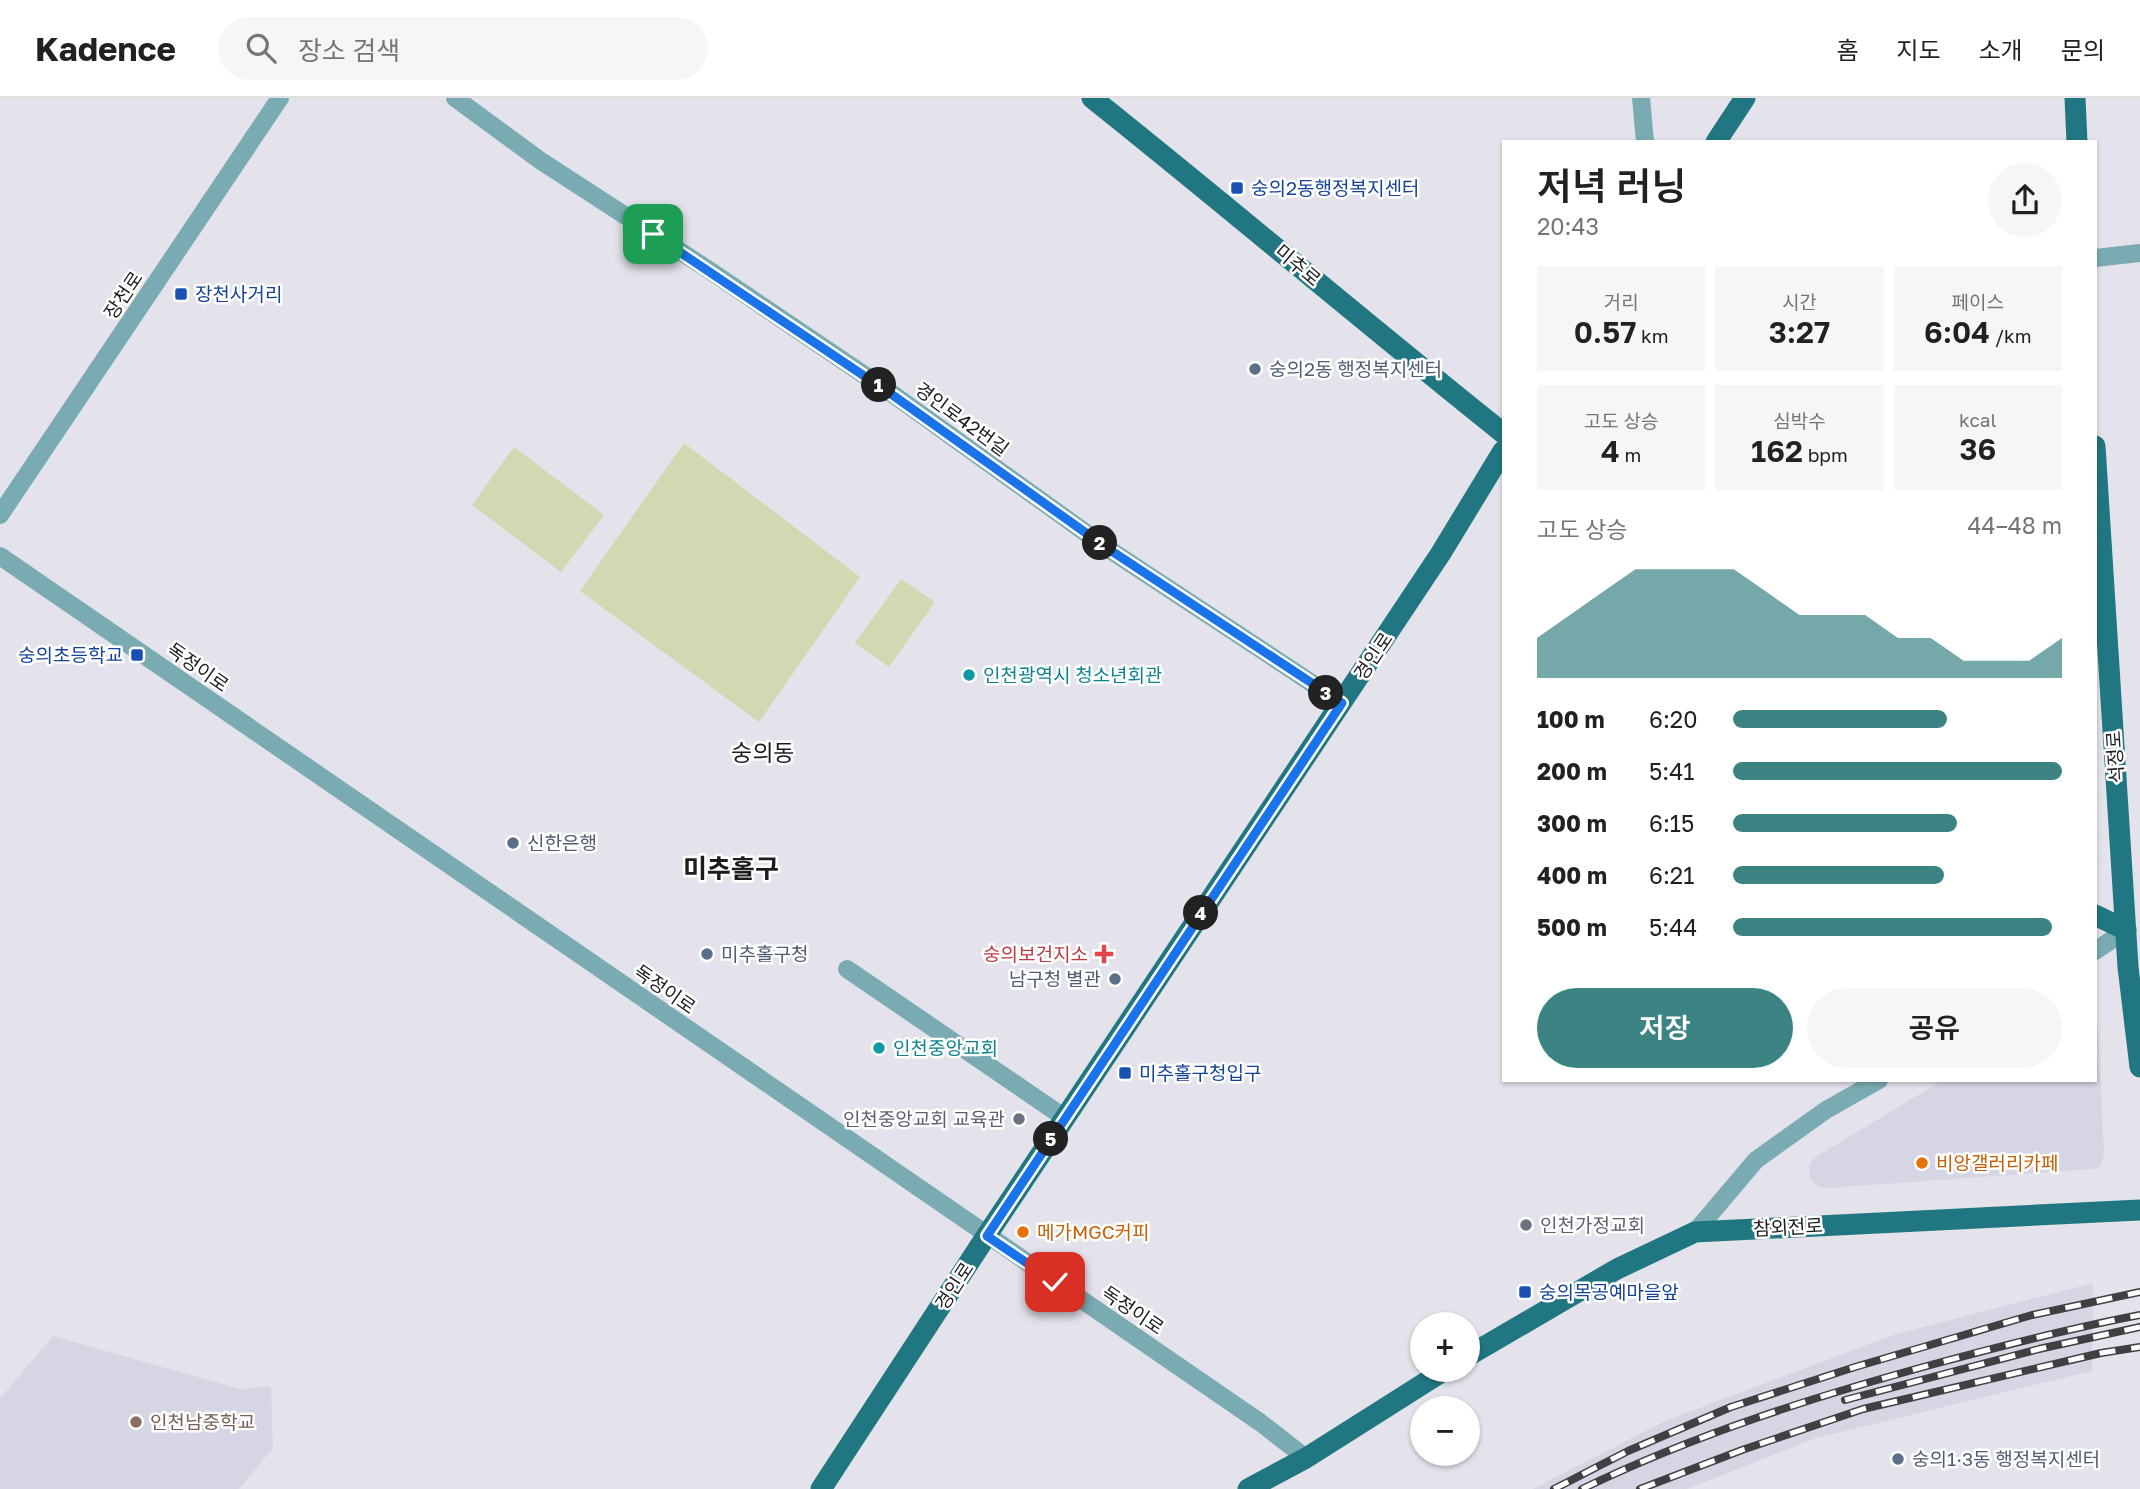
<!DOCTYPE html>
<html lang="ko">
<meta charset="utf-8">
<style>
body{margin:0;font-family:"Golos Text","Noto Sans KR",sans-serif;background:#f6f6f6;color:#202124;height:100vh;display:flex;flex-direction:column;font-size:26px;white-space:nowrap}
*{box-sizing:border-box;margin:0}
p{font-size:23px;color:#757577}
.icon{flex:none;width:38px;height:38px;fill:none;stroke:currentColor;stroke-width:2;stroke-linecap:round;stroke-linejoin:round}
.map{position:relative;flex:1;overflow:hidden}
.drawer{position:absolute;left:1502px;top:42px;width:595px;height:942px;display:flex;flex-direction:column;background:#fff;border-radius:0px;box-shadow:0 2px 5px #0004}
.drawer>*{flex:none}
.controls{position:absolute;left:1410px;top:1214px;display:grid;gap:14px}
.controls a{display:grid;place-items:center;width:70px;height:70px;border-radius:50%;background:#fff;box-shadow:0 2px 5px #0004;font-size:35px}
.pin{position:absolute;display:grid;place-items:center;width:60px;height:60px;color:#fff;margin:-30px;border-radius:14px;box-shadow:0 4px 10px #0006}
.km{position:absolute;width:35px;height:35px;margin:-18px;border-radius:50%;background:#222;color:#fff;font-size:19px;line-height:35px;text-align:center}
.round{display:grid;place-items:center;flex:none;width:74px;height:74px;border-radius:37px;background:#f6f6f6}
.overview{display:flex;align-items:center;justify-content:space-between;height:119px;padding:0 35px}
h1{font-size:38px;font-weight:600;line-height:52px}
.figures{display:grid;grid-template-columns:repeat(3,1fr);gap:10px;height:119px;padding:7px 35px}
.figures div{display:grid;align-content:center;border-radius:0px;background:#f6f6f6;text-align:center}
.figures b{font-size:30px;font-weight:600}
.figures small{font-size:19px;font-weight:400}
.figures p{font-size:19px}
.chart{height:196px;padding:14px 35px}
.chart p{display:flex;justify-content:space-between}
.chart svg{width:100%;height:126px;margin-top:7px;fill:#3c8484;opacity:.7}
.action{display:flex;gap:14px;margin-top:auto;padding:14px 35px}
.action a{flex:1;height:80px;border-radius:42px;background:#3c8484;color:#fff;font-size:28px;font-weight:600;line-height:80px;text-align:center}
.action a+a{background:#f6f6f6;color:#202124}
ul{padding:0 35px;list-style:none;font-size:23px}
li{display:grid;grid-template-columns:112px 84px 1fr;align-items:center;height:52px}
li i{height:18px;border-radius:9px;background:#3c8484}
header{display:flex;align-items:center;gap:42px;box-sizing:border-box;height:98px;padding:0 35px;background:#fff;border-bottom:2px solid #e0e0e0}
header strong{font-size:33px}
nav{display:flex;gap:38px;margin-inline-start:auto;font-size:24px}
.search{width:490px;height:63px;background:#f6f6f6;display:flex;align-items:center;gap:18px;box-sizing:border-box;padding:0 24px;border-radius:38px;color:#757577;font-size:26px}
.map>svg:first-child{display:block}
.built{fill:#d6d5e4}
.green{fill:#d0d9b1}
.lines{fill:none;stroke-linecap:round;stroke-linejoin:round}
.minor{stroke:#7aabb2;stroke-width:18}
.major{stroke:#217781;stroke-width:21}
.rail-casing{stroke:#404043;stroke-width:8}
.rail{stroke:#fff;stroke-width:5;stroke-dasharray:16;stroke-linecap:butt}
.route-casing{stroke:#fff;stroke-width:14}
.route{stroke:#1a73e8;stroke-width:9}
.transit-dot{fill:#1a4fb4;stroke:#fff;stroke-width:2.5}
.service-dot{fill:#5c6f8a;stroke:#fff;stroke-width:2.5}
.culture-dot{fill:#0f9aa8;stroke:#fff;stroke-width:2.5}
.health-dot{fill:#e0444e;stroke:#fff;stroke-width:2.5}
.worship-dot{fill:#6b7280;stroke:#fff;stroke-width:2.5}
.food-dot{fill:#e8710a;stroke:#fff;stroke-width:2.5}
.education-dot{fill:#8d6e63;stroke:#fff;stroke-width:2.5}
.labels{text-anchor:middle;stroke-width:5;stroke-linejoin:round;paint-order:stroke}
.transit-label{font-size:19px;fill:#164399;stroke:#fff;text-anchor:start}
.street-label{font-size:19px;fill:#1c1c1f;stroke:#fff}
.service-label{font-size:19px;fill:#4e5e75;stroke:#fff;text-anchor:start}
.culture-label{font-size:19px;fill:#0d838f;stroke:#fff;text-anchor:start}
.health-label{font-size:19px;fill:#be3a42;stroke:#fff;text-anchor:end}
.worship-label{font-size:19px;fill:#5b616d;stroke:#fff;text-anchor:end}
.food-label{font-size:19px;fill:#c56008;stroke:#fff;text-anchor:start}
.education-label{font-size:19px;fill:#785e54;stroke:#fff;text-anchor:start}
.quarter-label{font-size:23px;fill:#1c1c1f;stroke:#fff}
.district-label{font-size:26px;font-weight:bold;fill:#1c1c1f;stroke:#fff}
</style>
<header>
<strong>Kadence</strong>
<div class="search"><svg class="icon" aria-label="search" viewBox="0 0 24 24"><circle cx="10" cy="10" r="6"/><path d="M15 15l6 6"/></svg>장소 검색</div>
<nav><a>홈</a><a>지도</a><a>소개</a><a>문의</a></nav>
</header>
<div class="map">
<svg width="2140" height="1391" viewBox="0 0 2140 1391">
<rect width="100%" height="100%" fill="#e4e3eb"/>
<g class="built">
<path d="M2095 923 2098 932 2104 1058 2100 1068 2093 1071 1828 1090 1820 1089 1813 1084 1810 1080 1809 1069 1814 1060 1943 982H2095Z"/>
<path d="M2093 1185 2092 1273 1816 1340 1687 1391H1533L1665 1323 1893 1237Z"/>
<path d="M53 1238 240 1291 271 1288 273 1350 239 1391H0V1297L2 1298Z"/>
</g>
<g class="green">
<path d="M684 345 860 479 759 624 580 493Z"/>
<path d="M514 349 604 417 561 474 472 407Z"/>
<path d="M901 481 935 504 889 569 855 545Z"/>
</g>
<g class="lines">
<g class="minor">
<path d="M455 0 541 63 709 172 894 297 1107 450 1342 605"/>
<path d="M1641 0 1645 44"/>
<path d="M2095 160 2140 155"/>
<path d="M0 417 280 0"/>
<path d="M0 458 1261 1325 1306 1360"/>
<path d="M2095 853 2126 832"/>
<path d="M847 871 1065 1020"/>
<path d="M1695 1134 1756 1062 1826 1012 1879 982"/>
</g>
<g class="major">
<path d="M1092 0C1230 110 1365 225 1503 335"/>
<path d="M2075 0 2077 44"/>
<path d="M1716 44 1745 0"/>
<path d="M2095 348 2128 869 2140 969"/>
<path d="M2095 817 2126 832"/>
<path d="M1468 1258 1617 1171 1695 1134 2140 1112"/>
<path d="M821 1391 987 1137 1441 455 1503 353"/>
<path d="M1248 1391 1306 1360 1445 1272"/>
</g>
<defs>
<g id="rail">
<path d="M1845 1302 2039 1251 2140 1229"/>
<path d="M1554 1391 1628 1353 1731 1309 1855 1269 2032 1217 2140 1194"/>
<path d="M1582 1391C1696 1336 1816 1298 1938 1265 2005 1247 2072 1230 2140 1217"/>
<path d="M1640 1391 1742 1352 1863 1311 2101 1255 2140 1249"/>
</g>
</defs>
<use href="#rail" class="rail-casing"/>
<use href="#rail" class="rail"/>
</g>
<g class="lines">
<defs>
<path id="route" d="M653 136 894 298 1107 450 1342 605 987 1138 1055 1184"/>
</defs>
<use href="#route" class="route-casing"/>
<use href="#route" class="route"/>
</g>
<g class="transit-dot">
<rect x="1230" y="83" width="14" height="14" rx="3.5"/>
<rect x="174" y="189" width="14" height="14" rx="3.5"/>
<rect x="130" y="550" width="14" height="14" rx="3.5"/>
<rect x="1118" y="968" width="14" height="14" rx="3.5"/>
<rect x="1518" y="1187" width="14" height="14" rx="3.5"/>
</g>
<g class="service-dot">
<circle cx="1255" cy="271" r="7"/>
<circle cx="513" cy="745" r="7"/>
<circle cx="707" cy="856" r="7"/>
<circle cx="1115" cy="881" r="7"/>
<circle cx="1898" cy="1361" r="7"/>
</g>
<g class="culture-dot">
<circle cx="969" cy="577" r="7"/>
<circle cx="879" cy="950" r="7"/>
</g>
<path class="health-dot" d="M1100.5 845.5h7v7h7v7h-7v7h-7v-7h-7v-7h7z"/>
<g class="worship-dot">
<circle cx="1019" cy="1021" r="7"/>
<circle cx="1526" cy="1127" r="7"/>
</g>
<g class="food-dot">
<circle cx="1922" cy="1065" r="7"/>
<circle cx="1023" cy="1134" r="7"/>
</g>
<circle class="education-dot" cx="136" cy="1324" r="7"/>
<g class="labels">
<g class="transit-label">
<text x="1251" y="97">숭의2동행정복지센터</text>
<text x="195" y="203">장천사거리</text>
<text x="123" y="564" text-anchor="end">숭의초등학교</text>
<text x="1139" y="982">미추홀구청입구</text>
<text x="1539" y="1201">숭의목공예마을앞</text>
</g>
<g class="street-label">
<text transform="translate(1298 167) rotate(40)" y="7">미추로</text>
<text transform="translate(123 197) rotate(-56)" y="7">장천로</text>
<text transform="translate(962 321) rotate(36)" y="7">경인로42번길</text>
<text transform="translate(1373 558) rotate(-56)" y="7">경인로</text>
<text transform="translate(198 569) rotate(35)" y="7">독정이로</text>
<text transform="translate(2115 659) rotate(-94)" y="7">석정로</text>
<text transform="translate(665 891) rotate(35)" y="7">독정이로</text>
<text transform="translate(1788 1129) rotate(-3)" y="7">참외전로</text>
<text transform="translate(954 1188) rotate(-57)" y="7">경인로</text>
<text transform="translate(1133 1212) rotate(34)" y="7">독정이로</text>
</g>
<g class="service-label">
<text x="1269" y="278">숭의2동 행정복지센터</text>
<text x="527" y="752">신한은행</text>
<text x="721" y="863">미추홀구청</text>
<text x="1101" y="888" text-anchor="end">남구청 별관</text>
<text x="1912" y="1368">숭의1·3동 행정복지센터</text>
</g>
<g class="culture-label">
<text x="983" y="584">인천광역시 청소년회관</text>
<text x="893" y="957">인천중앙교회</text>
</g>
<g class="health-label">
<text x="1088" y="863">숭의보건지소</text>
</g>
<g class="worship-label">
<text x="1005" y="1028">인천중앙교회 교육관</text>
<text x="1540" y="1134" text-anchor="start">인천가정교회</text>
</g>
<g class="food-label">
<text x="1936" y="1072">비앙갤러리카페</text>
<text x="1037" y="1141">메가MGC커피</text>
</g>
<g class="education-label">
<text x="150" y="1331">인천남중학교</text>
</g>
<g class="quarter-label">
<text x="763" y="663">숭의동</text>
</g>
<g class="district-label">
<text x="731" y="780">미추홀구</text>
</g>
</g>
</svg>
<div class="controls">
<a>+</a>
<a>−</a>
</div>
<div class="pin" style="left:653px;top:136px;background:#1e9e55"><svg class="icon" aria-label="arrive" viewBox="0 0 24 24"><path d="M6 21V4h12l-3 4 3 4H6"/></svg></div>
<div class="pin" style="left:1055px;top:1184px;background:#d93025"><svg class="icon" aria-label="check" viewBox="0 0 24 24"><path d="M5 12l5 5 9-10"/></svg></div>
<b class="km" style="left:879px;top:287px">1</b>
<b class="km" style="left:1100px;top:445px">2</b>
<b class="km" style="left:1326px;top:595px">3</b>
<b class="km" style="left:1201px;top:815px">4</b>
<b class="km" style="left:1051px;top:1041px">5</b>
<section class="drawer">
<div class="overview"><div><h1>저녁 러닝</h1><p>20:43</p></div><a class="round"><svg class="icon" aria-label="share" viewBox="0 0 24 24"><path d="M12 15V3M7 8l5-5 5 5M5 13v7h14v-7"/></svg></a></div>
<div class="figures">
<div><p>거리</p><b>0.57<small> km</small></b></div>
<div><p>시간</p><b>3:27</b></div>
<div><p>페이스</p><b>6:04<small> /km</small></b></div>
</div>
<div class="figures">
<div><p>고도 상승</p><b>4<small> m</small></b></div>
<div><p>심박수</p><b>162<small> bpm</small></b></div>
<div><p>kcal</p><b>36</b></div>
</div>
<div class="chart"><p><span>고도 상승</span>44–48 m</p>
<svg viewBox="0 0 160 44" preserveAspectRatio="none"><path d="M0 44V30L10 22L20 14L30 6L40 6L50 6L60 6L70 14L80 22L90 22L100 22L110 30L120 30L130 38L140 38L150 38L160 30V44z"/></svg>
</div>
<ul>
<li><b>100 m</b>6:20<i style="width:65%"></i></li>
<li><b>200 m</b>5:41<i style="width:100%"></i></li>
<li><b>300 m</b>6:15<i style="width:68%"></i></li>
<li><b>400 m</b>6:21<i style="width:64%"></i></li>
<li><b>500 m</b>5:44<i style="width:97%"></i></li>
</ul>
<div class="action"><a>저장</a><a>공유</a></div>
</section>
</div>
